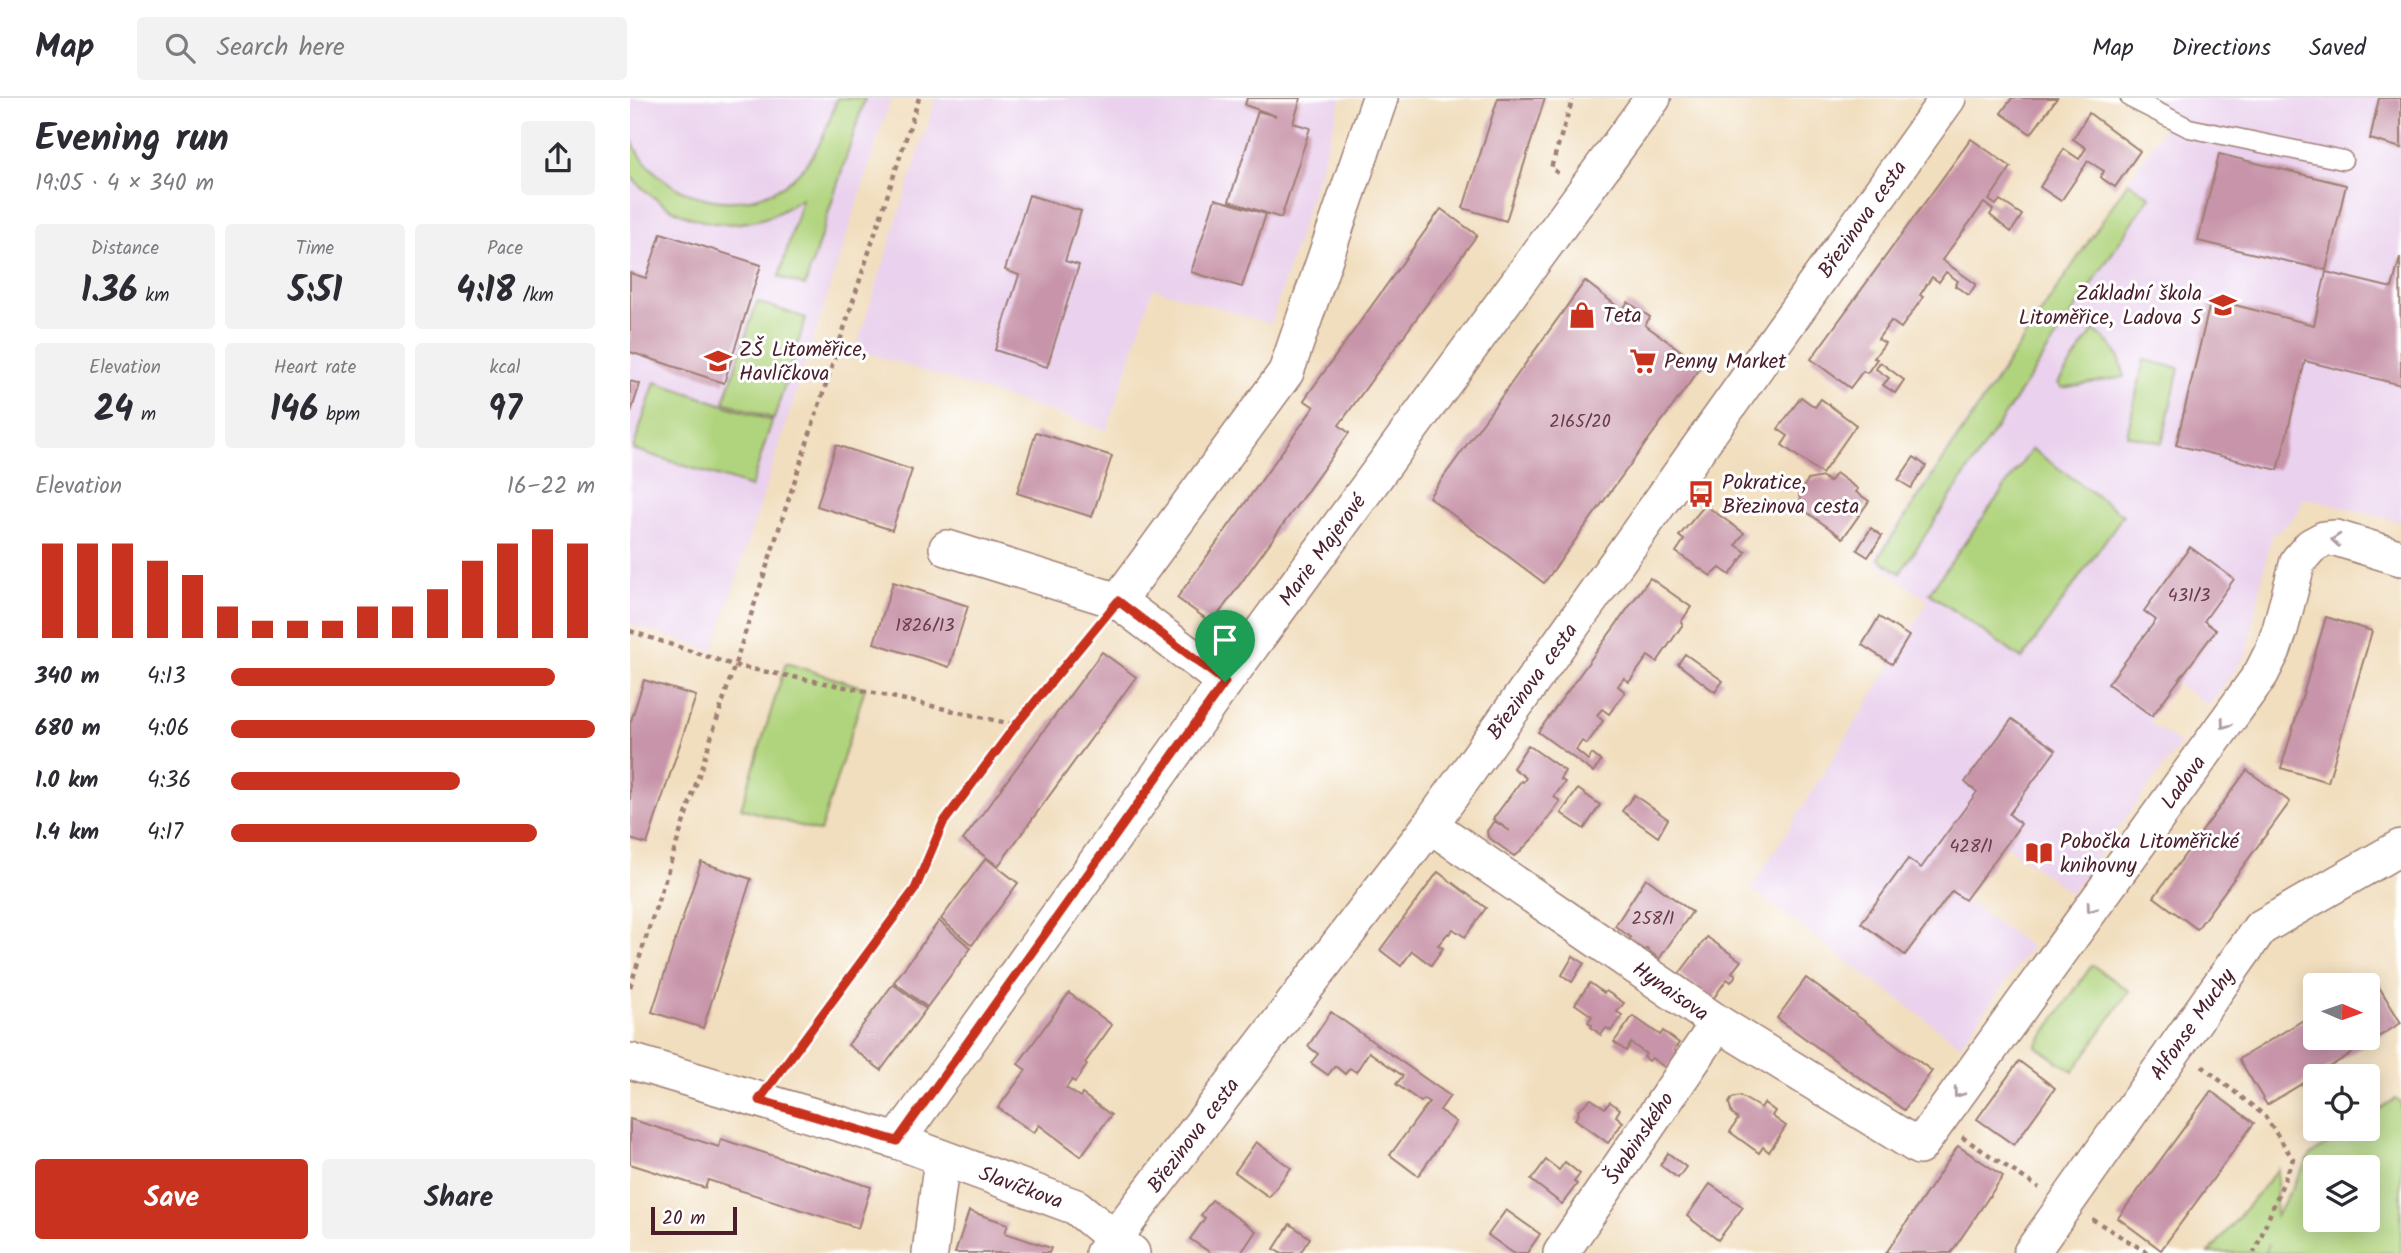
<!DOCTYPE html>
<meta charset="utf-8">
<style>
body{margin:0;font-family:Kalam,sans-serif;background:#f2f2f3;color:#2b2b33;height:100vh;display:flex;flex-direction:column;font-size:26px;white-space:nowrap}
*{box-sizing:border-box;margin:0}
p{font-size:23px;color:#7c7c81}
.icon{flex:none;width:38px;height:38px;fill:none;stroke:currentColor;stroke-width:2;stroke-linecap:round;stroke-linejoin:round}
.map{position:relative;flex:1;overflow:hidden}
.details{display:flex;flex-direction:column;background:#fff;width:630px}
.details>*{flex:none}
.needle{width:46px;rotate:92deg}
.buttons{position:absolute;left:1673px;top:875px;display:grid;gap:14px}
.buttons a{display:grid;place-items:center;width:77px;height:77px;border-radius:7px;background:#fff;box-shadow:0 4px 18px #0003;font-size:35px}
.scale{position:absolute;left:21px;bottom:18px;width:86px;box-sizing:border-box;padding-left:7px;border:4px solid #4a1f2b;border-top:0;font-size:19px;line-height:24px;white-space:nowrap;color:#4a1f2b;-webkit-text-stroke:5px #fff;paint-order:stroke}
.pin{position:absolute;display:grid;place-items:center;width:60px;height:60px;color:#fff;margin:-72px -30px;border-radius:50% 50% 50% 0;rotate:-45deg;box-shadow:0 0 7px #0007}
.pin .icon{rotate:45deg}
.round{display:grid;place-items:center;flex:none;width:74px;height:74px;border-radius:7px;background:#f2f2f3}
.summary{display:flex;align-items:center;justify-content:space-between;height:119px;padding:0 35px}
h1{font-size:38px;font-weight:600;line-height:52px}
.figures{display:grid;grid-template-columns:repeat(3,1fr);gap:10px;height:119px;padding:7px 35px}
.figures div{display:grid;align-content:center;border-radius:7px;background:#f2f2f3;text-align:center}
.figures b{font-size:35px;font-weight:600}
.figures small{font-size:19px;font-weight:400}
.figures p{font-size:19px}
.chart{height:196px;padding:14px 35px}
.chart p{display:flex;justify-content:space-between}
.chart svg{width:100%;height:126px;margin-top:7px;stroke:#c8321e;stroke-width:6}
.button{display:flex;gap:14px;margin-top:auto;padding:14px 35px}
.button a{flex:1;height:80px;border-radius:7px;background:#c8321e;color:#fff;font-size:28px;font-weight:600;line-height:80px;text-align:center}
.button a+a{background:#f2f2f3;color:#2b2b33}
ul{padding:0 35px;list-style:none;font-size:23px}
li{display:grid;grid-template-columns:112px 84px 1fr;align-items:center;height:52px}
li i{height:18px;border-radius:9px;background:#c8321e}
header{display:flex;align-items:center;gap:42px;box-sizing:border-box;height:98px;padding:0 35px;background:#fff;border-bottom:2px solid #e1e1e2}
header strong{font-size:33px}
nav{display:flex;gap:38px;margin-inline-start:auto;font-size:24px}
.search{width:490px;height:63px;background:#f2f2f3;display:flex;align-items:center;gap:18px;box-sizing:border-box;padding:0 24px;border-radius:7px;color:#7c7c81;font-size:26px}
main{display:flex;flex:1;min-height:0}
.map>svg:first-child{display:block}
.built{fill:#ead1ed}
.green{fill:#b0d47d;stroke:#7d7a54;stroke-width:2;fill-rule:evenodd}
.building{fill:#c894a9}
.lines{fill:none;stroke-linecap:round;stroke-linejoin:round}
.lane-casing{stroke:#9e7e74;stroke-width:21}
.street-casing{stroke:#9e7e74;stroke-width:38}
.path{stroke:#9e7e74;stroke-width:4.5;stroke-dasharray:5 5;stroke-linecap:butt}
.lane{stroke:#fff;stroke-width:18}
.street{stroke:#fff;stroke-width:35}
.oneway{stroke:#ae9aa0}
.route-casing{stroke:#fff;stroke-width:14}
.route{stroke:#c8321e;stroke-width:9}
.labels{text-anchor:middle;stroke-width:6;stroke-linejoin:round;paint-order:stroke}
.number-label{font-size:18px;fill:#6a3c4a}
.street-label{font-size:21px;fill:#4a1f2b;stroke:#fff}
.poi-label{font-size:21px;fill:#4a1f2b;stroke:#fff;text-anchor:start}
</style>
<header>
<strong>Map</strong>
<div class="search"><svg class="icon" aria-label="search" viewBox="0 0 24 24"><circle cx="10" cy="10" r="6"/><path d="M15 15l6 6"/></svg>Search here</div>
<nav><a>Map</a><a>Directions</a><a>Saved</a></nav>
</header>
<main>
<section class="details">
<div class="summary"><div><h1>Evening run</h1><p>19:05 · 4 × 340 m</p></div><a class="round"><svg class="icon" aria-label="share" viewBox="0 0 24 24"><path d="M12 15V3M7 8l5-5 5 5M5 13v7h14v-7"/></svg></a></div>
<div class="figures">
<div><p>Distance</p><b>1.36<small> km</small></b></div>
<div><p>Time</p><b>5:51</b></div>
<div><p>Pace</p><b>4:18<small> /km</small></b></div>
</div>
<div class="figures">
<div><p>Elevation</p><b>24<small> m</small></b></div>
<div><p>Heart rate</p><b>146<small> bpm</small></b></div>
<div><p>kcal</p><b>97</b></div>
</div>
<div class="chart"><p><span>Elevation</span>16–22 m</p>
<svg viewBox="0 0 160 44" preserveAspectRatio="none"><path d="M5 44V11M15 44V11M25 44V11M35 44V17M45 44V22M55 44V33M65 44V38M75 44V38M85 44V38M95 44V33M105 44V33M115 44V27M125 44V17M135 44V11M145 44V6M155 44V11"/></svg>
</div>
<ul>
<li><b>340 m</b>4:13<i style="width:89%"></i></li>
<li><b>680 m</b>4:06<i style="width:100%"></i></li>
<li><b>1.0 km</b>4:36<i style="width:63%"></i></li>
<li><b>1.4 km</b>4:17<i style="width:84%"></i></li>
</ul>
<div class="button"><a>Save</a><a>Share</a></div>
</section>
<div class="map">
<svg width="1771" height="1155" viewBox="0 0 1771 1155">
<rect width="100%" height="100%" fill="#fff"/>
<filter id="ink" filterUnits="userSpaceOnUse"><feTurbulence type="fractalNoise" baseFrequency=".0143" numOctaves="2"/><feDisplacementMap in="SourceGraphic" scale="14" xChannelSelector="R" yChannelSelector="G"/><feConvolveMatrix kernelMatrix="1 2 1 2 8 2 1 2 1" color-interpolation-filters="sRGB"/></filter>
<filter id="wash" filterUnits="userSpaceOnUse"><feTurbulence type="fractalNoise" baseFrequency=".00686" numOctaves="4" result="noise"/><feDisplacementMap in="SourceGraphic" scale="28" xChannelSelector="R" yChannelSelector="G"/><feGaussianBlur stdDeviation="1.57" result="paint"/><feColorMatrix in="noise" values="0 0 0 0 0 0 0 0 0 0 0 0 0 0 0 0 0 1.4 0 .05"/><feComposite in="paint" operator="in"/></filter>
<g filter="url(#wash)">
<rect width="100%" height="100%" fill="#f1debe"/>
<g class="built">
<path d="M0 0H261L83 553 0 526Z"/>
<path d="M306 0H712L641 226 523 190 477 332 226 251Z"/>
<path d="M1518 0H1771V424L1673 399 1669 413 1648 435 1642 434 1616 557 1579 608 1547 585 1519 624 1550 646 1441 795 1375 747 1335 802 1401 849 1330 947 1121 791 1262 566 1298 503 1243 462 1543 16Z"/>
</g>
<g class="green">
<path d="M207 0H235L175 188 149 179 172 101C161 107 150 115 138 119 83 137 38 118 0 78V38C25 101 111 125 163 80 188 58 197 31 207 0Z"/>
<path d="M1498 84 1520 98 1270 475 1248 460Z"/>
<path d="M127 204 176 220 144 321 94 304Z"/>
<path d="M1464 232C1482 245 1491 257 1494 279L1432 290 1428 285Z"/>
<path d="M1514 262 1549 270 1532 345 1497 337Z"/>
<path d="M25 284 142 323 121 389 3 351Z"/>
<path d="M1402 351 1493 417 1392 561 1299 495Z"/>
<path d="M156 565 235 590 190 734 111 710Z"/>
<path d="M1462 867 1499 893 1443 974 1406 948Z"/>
<path d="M1765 1001 1771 1005V1155H1636L1638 1146 1635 1155H1579L1648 1071 1645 1120 1681 1057 1720 1031H1738V1019ZM1685 1069H1738V1122H1685Z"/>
</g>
<g id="blocks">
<g class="building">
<path d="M617 0H671L663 25 680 30 651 120 599 103 628 13 646 18 615 7Z"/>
<path d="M868 0H915L876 123 833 110Z"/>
<path d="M1382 0H1427L1401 36 1371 15Z"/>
<path d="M1749 0H1771V50L1740 41Z"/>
<path d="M1459 15 1510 53 1485 89 1470 79 1474 73 1458 63 1431 103 1410 89 1434 51 1449 61 1456 50 1443 41Z"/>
<path d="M1341 41 1381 69 1359 102 1366 107 1370 102 1392 117 1381 134 1360 117 1363 112 1354 105 1312 162 1346 186 1339 197 1325 188 1328 183 1316 174 1309 184 1302 179 1290 197 1293 199 1271 230 1261 223 1248 241 1255 245 1244 260 1247 261 1237 275 1233 273 1220 290 1181 261Z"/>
<path d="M1589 56 1716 87 1696 172 1568 143Z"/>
<path d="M399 97 451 113 435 163 449 167 417 269 365 252 389 177 375 172Z"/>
<path d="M585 101 636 116 612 189 561 174Z"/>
<path d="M811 111 847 137 709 327 719 335 582 525 547 500 684 309 674 302Z"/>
<path d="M31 135 131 167 94 285 0 254V175L16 180Z"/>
<path d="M1770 159 1771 287 1675 263 1648 372 1546 347 1581 201 1684 227 1696 174 1762 190Z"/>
<path d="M955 183 992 212 998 204 1020 219 1015 227 1072 268 914 485 799 399Z"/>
<path d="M1250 264 1274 282 1265 295 1253 287 1259 280 1246 271Z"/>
<path d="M0 283 10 286 1 314H0Z"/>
<path d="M1171 299 1185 309 1191 301 1226 327 1192 376 1152 347 1158 338 1148 331Z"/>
<path d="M406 334 482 358 462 419 387 395Z"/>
<path d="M206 347 282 372 262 432 187 408Z"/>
<path d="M1284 359 1296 368 1281 390 1268 382Z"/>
<path d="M1206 375 1228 391 1226 394 1239 403 1213 440 1171 410 1169 395 1178 382 1193 379 1199 384Z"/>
<path d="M1075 407 1114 435 1106 447 1116 454 1100 477 1090 470 1081 478 1046 454 1054 442 1049 438Z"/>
<path d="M1241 430 1252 438 1238 459 1227 452Z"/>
<path d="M1560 449 1604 481 1574 523 1586 532 1522 618 1478 586 1526 522 1514 513Z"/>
<path d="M1020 480 1061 509 1051 524 1053 526 1027 564 1018 558 999 584 994 580 988 588 995 594 979 616 972 611 967 617 973 623 957 646 952 643 946 652 958 662 962 656 971 663 963 674 908 634Z"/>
<path d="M263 484 338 508 319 569 244 545Z"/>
<path d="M1249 519 1279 538 1262 566 1232 547Z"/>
<path d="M1696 519 1742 533 1698 684 1651 670Z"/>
<path d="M472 554 506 579 368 768 333 742Z"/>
<path d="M1055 556 1093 583 1085 594 1048 566Z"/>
<path d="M14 582 66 598 17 746 0 741V626Z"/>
<path d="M1382 621 1426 652 1379 716 1391 726 1376 747 1335 802 1322 793 1275 857 1231 825 1278 761 1291 770 1347 694 1335 684Z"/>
<path d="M898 647 935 673 930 681 935 684 924 699 930 703 907 736 888 756 884 758 858 739 857 733 864 723 880 733 863 721 891 683 893 684 896 680 883 670Z"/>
<path d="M1617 672 1660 704 1567 831 1524 799Z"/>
<path d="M948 691 970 707 954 731 931 715Z"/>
<path d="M1004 697 1038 721 1028 739 992 713Z"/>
<path d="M356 760 388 785 342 847 311 821Z"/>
<path d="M71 764 121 781 73 930 22 914Z"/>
<path d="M808 774 856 810 835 839 823 831 819 836 818 835 808 847 813 850 801 867 782 853 771 868 750 852Z"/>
<path d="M1016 780 1062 814 1029 861 1017 851 1009 853 1002 848 1000 839 985 828Z"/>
<path d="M309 823 341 850 297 909 264 884Z"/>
<path d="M1077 839 1111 863 1102 874 1106 877 1101 884 1097 881 1083 901 1049 876Z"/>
<path d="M943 858 954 865 942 884 932 877Z"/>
<path d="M1743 879 1771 925 1637 1007 1609 961 1685 915V940H1738V887H1730Z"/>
<path d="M1176 880 1302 973 1274 1012 1147 920Z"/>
<path d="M960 885 974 895 976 893 994 905 987 914 992 917 981 933 976 930 971 937 961 929 962 927 958 924 962 918 945 906Z"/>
<path d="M263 886 296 911 251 972 218 947Z"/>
<path d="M439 895 482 927 455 965 457 967 445 984 442 982 436 990 450 999 452 996 481 1017 451 1058 409 1027 404 1035 368 1010 396 972 388 966Z"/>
<path d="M701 914 820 998 810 1012 826 1024 788 1078 760 1057 799 1004 794 1001 791 1004 766 986 773 978 739 954 726 974 720 970 715 976 705 968 698 977 681 965 688 956 678 948Z"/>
<path d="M1003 918 1030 937 1033 933 1049 945 1044 952 1049 956 1037 971 1022 960 1019 963 1014 959 1016 956 1001 945 996 953 984 944Z"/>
<path d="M1389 963 1425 990 1384 1047 1347 1021Z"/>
<path d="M1581 993 1624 1025 1531 1152 1488 1120Z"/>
<path d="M1110 998 1131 1010 1134 1005 1145 1013 1142 1018 1156 1028 1139 1054 1133 1049 1129 1055 1100 1034 1108 1021 1102 1016 1099 1005 1102 1000Z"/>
<path d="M961 1001 975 1010 980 1004 990 1011 986 1018 993 1024 978 1045 945 1021 949 1016 948 1012Z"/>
<path d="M0 1021 89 1049 91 1041 241 1089 228 1130 78 1082 75 1090 0 1066Z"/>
<path d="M626 1044 661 1070 639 1099 605 1074Z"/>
<path d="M1328 1048 1373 1078 1321 1155H1256Z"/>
<path d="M1038 1055 1056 1069 1048 1080 1030 1067Z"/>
<path d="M916 1062 929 1072 935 1064 950 1076 944 1084 947 1086 932 1106 901 1082Z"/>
<path d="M1080 1086 1113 1109 1088 1142 1057 1118Z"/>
<path d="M582 1102 626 1133 611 1155H581L560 1141 575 1120 571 1117Z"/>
<path d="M876 1112 910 1136 897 1155H883L858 1137Z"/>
<path d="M339 1113 378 1126 375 1135 421 1150 419 1155H325Z"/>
<path d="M660 1126 680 1140 670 1155H650L644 1151Z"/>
</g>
</g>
</g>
<g filter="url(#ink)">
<use href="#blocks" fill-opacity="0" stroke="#9e7e74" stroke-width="2"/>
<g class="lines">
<defs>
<path id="lane" d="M1500 0 1559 30 1713 62"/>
<g id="street">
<path d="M317 450 488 503 595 584"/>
<path d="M488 503 656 274 750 0"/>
<path d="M800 727 1088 925 1289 1049 1631 576 1643 552 1650 532 1668 463 1681 448 1694 441 1706 440 1771 460"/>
<path d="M0 963 267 1043 446 1109 502 1155"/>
<path d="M267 1043 595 584 1023 0"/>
<path d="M300 1155 312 1060"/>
<path d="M473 1155 800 727 1318 0"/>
<path d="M931 1155 1088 925"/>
<path d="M1401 1155 1630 830 1771 749"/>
</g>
</defs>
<use href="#lane" class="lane-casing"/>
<use href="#street" class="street-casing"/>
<g class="path">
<path d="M928 75 921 70 943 0"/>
<path d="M0 533 106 568 231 592 386 627"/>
<path d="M0 889 289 0"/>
<path d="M1572 968 1635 1018 1663 1061 1624 1155"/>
<path d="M149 975 285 791 313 725 386 627 467 528"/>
<path d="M1332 1039 1409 1090"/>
<path d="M1462 1121 1518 1155"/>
</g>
<use href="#lane" class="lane"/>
<use href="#street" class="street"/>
</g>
<defs><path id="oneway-chevron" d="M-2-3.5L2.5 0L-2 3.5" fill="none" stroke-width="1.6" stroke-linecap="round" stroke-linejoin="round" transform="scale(1.75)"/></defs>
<g class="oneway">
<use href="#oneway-chevron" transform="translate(1706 442) rotate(-176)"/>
<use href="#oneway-chevron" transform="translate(1595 626) rotate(126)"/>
<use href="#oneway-chevron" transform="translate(1461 810) rotate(126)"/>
<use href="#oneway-chevron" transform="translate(1328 995) rotate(126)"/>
</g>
</g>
<g class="lines" filter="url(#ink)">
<defs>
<path id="route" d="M488 503 595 584 267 1043 129 1002 285 791 313 725 386 627Z"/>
</defs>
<use href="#route" class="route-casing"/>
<use href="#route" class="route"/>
</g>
<defs>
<symbol id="school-bare" viewBox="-9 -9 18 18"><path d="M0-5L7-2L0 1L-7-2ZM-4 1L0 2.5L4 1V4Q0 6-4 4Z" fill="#c8321e" stroke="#fff" stroke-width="2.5" paint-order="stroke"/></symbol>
<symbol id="shop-bare" viewBox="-9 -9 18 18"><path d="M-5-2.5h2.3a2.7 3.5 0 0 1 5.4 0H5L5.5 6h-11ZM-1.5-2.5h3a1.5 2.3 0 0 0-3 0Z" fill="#c8321e" stroke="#fff" stroke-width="2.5" paint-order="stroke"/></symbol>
<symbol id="supermarket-bare" viewBox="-9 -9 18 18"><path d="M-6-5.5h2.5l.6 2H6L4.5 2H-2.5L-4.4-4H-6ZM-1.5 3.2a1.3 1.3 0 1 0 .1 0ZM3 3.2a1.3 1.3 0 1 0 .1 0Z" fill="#c8321e" stroke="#fff" stroke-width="2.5" paint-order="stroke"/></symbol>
<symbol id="bus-bare" viewBox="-9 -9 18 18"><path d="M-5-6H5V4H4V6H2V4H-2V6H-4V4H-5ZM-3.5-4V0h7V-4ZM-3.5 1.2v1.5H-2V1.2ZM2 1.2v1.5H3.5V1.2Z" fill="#c8321e" stroke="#fff" stroke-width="2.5" paint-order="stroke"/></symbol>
<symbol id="library-bare" viewBox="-9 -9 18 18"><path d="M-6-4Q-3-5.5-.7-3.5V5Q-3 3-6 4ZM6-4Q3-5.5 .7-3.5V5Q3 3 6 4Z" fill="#c8321e" stroke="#fff" stroke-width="2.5" paint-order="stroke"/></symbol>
</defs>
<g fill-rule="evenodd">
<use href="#school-bare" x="1574" y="188" width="38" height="38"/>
<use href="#shop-bare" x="933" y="198" width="38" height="38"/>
<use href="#school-bare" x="69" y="244" width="38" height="38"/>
<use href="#supermarket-bare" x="994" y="244" width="38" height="38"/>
<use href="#bus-bare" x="1052" y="377" width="38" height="38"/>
<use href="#library-bare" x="1390" y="736" width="38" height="38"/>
</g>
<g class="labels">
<g class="number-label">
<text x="950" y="329">2165/20</text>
<text x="1559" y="503">431/3</text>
<text x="295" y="533">1826/13</text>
<text x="1341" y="754">428/1</text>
<text x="1023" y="826">258/1</text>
</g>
<g class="street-label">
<text transform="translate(1232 121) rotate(-55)" y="7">Březinova cesta</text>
<text transform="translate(692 452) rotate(-54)" y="7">Marie Majerové</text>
<text transform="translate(902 583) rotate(-54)" y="7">Březinova cesta</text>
<text transform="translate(1553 684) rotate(-54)" y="7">Ladova</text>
<text transform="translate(1041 893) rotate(35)" y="7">Hynaisova</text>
<text transform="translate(1562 926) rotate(-55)" y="7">Alfonse Muchy</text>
<text transform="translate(563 1037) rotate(-53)" y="7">Březinova cesta</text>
<text transform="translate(1009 1040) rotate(-56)" y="7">Švabinského</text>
<text transform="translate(391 1089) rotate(20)" y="7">Slavíčkova</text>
</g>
<g class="poi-label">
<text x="1572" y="202" text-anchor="end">Základní škola<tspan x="1572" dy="24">Litoměřice, Ladova 5</tspan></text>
<text x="973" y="224">Teta</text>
<text x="109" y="258">ZŠ Litoměřice,<tspan x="109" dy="24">Havlíčkova</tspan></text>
<text x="1034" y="270">Penny Market</text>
<text x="1092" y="391">Pokratice,<tspan x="1092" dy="24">Březinova cesta</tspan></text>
<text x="1430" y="750">Pobočka Litoměřické<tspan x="1430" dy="24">knihovny</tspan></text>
</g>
</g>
</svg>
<div class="buttons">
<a><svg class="needle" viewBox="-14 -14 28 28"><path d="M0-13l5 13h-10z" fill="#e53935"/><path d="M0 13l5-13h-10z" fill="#7c7c81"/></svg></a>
<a><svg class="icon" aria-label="locate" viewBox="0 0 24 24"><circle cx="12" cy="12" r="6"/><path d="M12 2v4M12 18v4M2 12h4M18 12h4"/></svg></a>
<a><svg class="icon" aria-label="layers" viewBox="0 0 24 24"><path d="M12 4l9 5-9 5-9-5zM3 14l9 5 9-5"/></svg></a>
</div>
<div class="scale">20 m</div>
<div class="pin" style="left:595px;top:584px;background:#1e9e55"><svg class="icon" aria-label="arrive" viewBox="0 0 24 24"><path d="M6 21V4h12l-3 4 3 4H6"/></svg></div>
</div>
</main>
